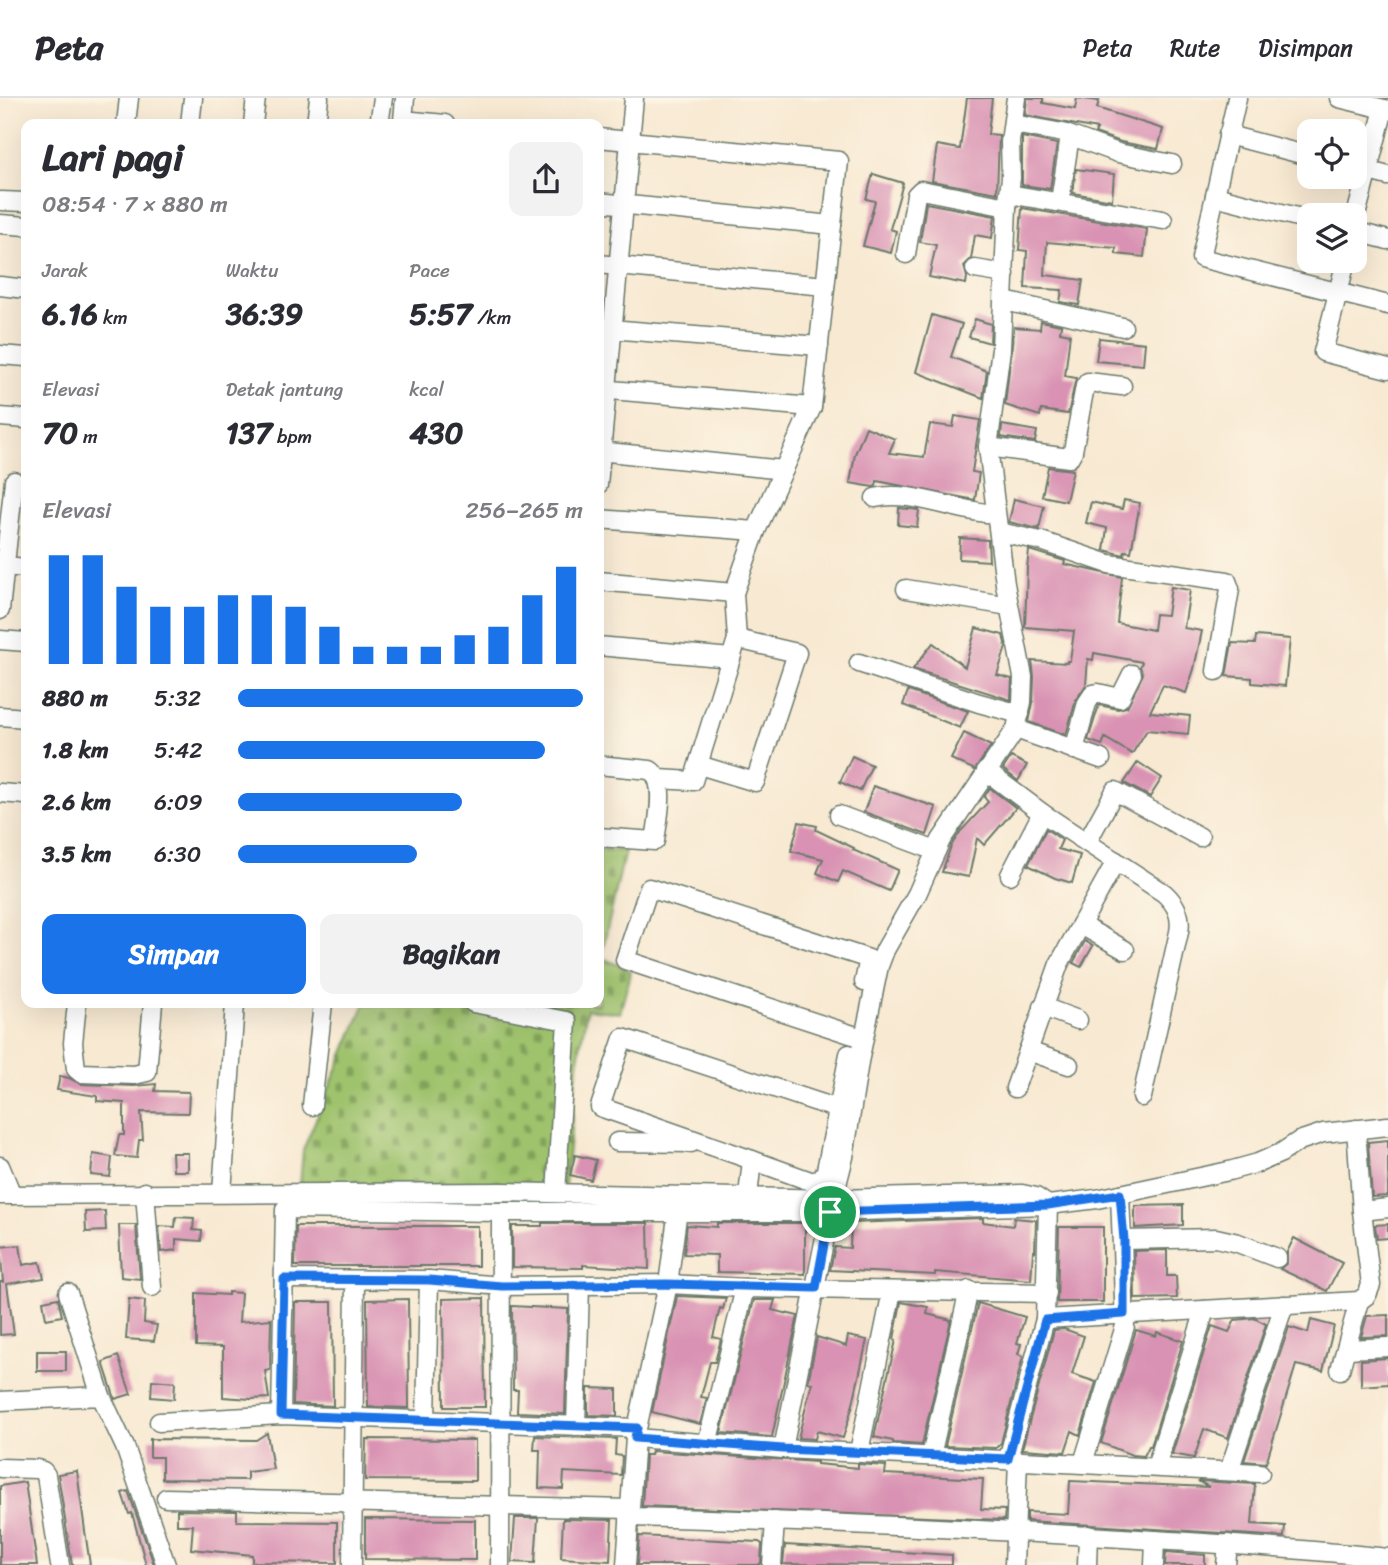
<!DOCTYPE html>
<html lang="id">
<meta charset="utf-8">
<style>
body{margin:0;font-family:Sriracha,sans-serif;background:#f2f2f3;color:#2b2b33;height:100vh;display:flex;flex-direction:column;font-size:26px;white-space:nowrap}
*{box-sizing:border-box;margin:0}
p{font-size:23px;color:#7c7c81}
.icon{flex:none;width:38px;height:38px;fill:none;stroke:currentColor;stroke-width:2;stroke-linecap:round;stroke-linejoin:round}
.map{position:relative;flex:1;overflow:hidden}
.drawer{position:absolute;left:21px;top:21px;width:583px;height:889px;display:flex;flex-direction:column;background:#fff;border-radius:14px;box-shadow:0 7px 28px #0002}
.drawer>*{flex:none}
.buttons{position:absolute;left:1297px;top:21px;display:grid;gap:14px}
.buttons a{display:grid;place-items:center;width:70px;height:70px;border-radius:14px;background:#fff;box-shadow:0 7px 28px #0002;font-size:35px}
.pin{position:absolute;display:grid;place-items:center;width:60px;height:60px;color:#fff;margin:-30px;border:4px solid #fff;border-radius:50%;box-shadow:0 2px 7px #0007}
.round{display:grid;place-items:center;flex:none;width:74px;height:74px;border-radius:14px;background:#f2f2f3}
.headline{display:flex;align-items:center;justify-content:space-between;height:119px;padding:0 21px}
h1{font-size:38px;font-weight:700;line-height:52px}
.metrics{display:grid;grid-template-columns:repeat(3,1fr);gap:10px;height:119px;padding:7px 21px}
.metrics div{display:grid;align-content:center}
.metrics b{font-size:30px;font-weight:700}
.metrics small{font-size:19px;font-weight:400}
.metrics p{font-size:19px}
.chart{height:196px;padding:14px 21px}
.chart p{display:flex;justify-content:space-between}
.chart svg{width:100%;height:126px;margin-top:7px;stroke:#1a73e8;stroke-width:6}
.action{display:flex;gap:14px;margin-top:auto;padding:14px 21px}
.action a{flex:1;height:80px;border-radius:14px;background:#1a73e8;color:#fff;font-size:28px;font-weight:700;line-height:80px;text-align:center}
.action a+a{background:#f2f2f3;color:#2b2b33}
ul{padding:0 21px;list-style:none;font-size:23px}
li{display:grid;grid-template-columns:112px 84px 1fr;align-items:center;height:52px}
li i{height:18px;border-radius:9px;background:#1a73e8}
header{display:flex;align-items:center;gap:42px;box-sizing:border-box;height:98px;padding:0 35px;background:#fff;border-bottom:2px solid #e1e1e2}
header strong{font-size:33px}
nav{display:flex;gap:38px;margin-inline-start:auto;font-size:24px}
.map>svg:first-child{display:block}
.cemetery{fill:url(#cemetery-stones);stroke:#5f8050;stroke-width:2}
.building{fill:#d992b3}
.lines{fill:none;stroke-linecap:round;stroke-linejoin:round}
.minor-casing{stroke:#6b796b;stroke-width:21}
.minor{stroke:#fff;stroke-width:18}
.route-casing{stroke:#fff;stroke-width:14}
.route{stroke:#1a73e8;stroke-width:9}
</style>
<header>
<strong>Peta</strong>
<nav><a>Peta</a><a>Rute</a><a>Disimpan</a></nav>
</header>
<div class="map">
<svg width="1388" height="1467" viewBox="0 0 1388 1467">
<defs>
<pattern id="cemetery-stones" width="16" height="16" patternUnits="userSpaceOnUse" patternTransform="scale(1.75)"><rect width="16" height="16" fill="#9fc36d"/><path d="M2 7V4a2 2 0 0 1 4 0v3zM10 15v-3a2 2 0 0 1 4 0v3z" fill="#81a05a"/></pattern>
</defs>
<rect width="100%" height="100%" fill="#fcf5e5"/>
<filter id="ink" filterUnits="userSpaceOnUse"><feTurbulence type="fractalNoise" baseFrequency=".0143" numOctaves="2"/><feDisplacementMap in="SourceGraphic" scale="14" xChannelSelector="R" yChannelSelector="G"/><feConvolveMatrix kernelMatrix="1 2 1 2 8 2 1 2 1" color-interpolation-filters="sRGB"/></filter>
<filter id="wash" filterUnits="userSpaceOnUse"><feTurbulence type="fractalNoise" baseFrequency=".00686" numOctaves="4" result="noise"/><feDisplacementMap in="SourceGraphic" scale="28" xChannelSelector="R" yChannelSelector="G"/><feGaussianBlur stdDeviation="1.57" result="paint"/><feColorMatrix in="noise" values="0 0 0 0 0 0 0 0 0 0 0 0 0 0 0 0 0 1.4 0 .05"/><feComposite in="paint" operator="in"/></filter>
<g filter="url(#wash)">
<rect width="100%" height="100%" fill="#f8e9d2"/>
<path class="cemetery" d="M599 751 625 753 601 859 631 873 620 915 587 911 578 962 565 1088 300 1087 303 1052 365 905H598Z"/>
<g id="blocks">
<g class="building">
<path d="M967 0H992L988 36 999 37 997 95 932 83 937 47 960 51Z"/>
<path d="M1027 0H1043V5L1075 11 1077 0 1099 3 1097 10 1163 31 1158 51 1121 44 1095 35 1097 31 1025 17Z"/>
<path d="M1022 39 1057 46 1050 91 1022 87Z"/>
<path d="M1076 71 1114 76 1112 102 1073 95Z"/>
<path d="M873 76 903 85 890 131 896 133 891 155 863 148 875 103 866 101Z"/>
<path d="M926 105 995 118 992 140 975 137 971 161 964 168 967 179 966 186 929 179 936 147 920 144Z"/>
<path d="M1022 110 1147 131 1144 159 1116 156V150L1047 144 1045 177 1083 182 1079 207 1060 204 1062 192 1025 190 1027 153 1019 152Z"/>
<path d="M932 217 962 226 951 259 987 273 983 300 916 274Z"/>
<path d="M975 221 991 226 990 245 969 239Z"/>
<path d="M1041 223 1061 227 1060 234 1070 236 1065 278 1076 280 1068 316 1041 312 1040 318 1005 307 1014 229 1040 231Z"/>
<path d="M1099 240 1145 245 1143 267 1096 263Z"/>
<path d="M955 318 980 322 972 374 979 375 975 402 877 383 876 388 873 389 850 385 855 356 866 329 895 341 889 355 924 359 930 326 953 329Z"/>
<path d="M1002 327 1037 333 1035 344 1001 339Z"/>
<path d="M1048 369 1073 372 1066 403 1042 398Z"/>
<path d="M1014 401 1044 408 1039 431 1009 424Z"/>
<path d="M1124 402 1140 405 1131 454 1125 453 1124 457 1104 452 1107 430 1086 425 1091 404 1122 411Z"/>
<path d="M899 410 919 412 917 429 898 427Z"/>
<path d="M960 440 988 442 989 463 959 461Z"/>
<path d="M1029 452 1065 463 1064 466 1122 479 1117 525 1153 532 1155 516 1167 517 1171 489 1190 492 1184 530 1202 533 1194 571 1186 595 1163 587 1150 614 1190 618 1188 636 1147 632 1132 656 1105 640 1102 647 1088 642 1099 607 1118 611 1127 609 1143 576 1140 569 1142 564 1094 555 1093 562 1088 561 1086 587 1076 602 1066 637 1029 624 1033 605 1034 579 1032 563 1067 565V563H1070L1074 533 1025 529 1027 470Z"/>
<path d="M976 530 1003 537 1006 549 997 577 1012 581 1011 602 913 571 933 545 965 569Z"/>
<path d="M1256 538 1290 541 1285 588 1252 585V580L1226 578 1232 545 1255 546Z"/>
<path d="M908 593 968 613 960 630 903 607Z"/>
<path d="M964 635 991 648 975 672 951 661Z"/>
<path d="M852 658 872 667 860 693 840 684Z"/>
<path d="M1011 659 1027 667 1018 683 1003 671Z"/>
<path d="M1138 664 1162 680 1150 699 1124 685Z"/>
<path d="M873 688 936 709 927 737 864 714Z"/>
<path d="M990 690 1016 710 984 747 977 740 969 779 942 774 951 748 961 733 988 704 984 699Z"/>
<path d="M799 724 817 728 816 732 854 750 853 752 898 772 889 793 843 773 838 784 817 775 823 761 791 753Z"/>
<path d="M1046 731 1062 742 1058 751 1080 757 1072 785 1055 780 1028 767Z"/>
<path d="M1085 843 1093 848 1081 869 1073 865Z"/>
<path d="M60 978 69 980 81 986 134 988 156 986 155 993 189 994 188 1015 141 1014 143 1042H139L137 1060 115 1058 119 1037H124V1005L97 1003V998L57 992Z"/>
<path d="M1388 1042V1098L1372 1099 1368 1044Z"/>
<path d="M172 1055H188V1073H173Z"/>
<path d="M93 1056 112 1059 110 1079 91 1077Z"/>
<path d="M575 1057 596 1062 591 1082 570 1077Z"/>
<path d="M1183 1107V1127L1135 1130V1108Z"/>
<path d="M105 1113 106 1133 86 1134 85 1114Z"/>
<path d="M176 1119 194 1120 193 1132 202 1133 201 1143 176 1141V1152L161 1154 159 1128 175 1129Z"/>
<path d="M983 1120V1124L1013 1128 1014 1120 1036 1122 1035 1153H1033L1031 1182 935 1174V1177L830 1172 835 1149 850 1150 851 1125Z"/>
<path d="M542 1125H648L649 1171 583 1167V1170L512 1169V1128H542Z"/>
<path d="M717 1125H805V1176L717 1174V1157L684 1156 687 1127 717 1129Z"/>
<path d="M1388 1126V1140L1377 1141 1375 1127Z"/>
<path d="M119 1127H136L140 1181 121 1179Z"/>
<path d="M296 1128H478V1168H295Z"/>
<path d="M1059 1129H1103V1204H1057Z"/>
<path d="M1294 1140 1342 1165 1327 1193 1280 1171 1287 1165V1154Z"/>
<path d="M20 1147 23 1167 40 1164 44 1180 7 1186 14 1236 0 1237V1184H3L0 1149Z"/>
<path d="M1167 1152V1178H1176L1177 1200 1135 1201 1134 1153Z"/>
<path d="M228 1194 241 1195 239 1224 271 1221 270 1272 265 1273 269 1300 251 1301 223 1299V1249L196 1248V1195L228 1197Z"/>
<path d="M677 1198 726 1200 723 1211 720 1210 713 1239 721 1241 715 1264H710L701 1299 707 1300 700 1326 652 1314Z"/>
<path d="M58 1200 62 1218 46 1221 43 1203Z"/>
<path d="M484 1200 485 1309H444L443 1201Z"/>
<path d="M129 1201 145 1203 144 1225 157 1227 154 1243 126 1241Z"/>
<path d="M408 1201 409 1310 368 1309 367 1202Z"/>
<path d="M754 1202H775L772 1212 798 1218 772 1339 721 1335Z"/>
<path d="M295 1204H332L333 1308 293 1306Z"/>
<path d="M901 1204 928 1209 927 1216 951 1222 922 1347 893 1345V1343L874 1339 896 1242 894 1241Z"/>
<path d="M978 1205 1025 1219 1017 1245 1021 1246 1018 1256 1023 1258 1001 1345 996 1350 945 1348Z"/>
<path d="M512 1208 568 1211 565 1316 517 1314 518 1292H513Z"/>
<path d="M1388 1217V1238L1361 1239 1367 1218Z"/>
<path d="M1254 1220 1266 1226 1228 1340 1204 1331 1194 1360 1172 1356 1212 1228 1229 1234 1235 1222Z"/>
<path d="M1311 1222 1334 1228 1323 1273 1296 1267 1266 1365 1244 1363 1289 1229 1308 1235Z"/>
<path d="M1064 1231 1084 1238 1072 1276 1096 1284 1080 1337 1072 1333 1065 1354 1022 1351 1054 1232Z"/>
<path d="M1136 1232 1156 1238 1157 1234 1183 1243 1151 1348H1149L1144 1358 1132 1357 1101 1345Z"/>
<path d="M848 1238 867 1242 853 1306 843 1340 817 1333 815 1341 798 1340 812 1285 808 1284 817 1239 846 1248Z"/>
<rect x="37" y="1253" width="29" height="20"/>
<path d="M118 1258 131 1296 115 1301 103 1264Z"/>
<path d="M1388 1260V1286L1361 1288V1262Z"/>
<path d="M152 1282 175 1284 174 1301 151 1299Z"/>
<path d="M588 1290 617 1291V1318L588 1317Z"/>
<path d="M267 1335 273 1371 247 1374V1382L162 1381V1359H150V1341L256 1342Z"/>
<path d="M535 1338 616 1341 615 1357 622 1358 621 1377 564 1374 563 1391 539 1390 540 1352H534Z"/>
<path d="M366 1341 475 1342V1383L365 1382Z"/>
<path d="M652 1353 817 1364V1366L858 1370V1366L886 1368 885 1376 983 1381 981 1411 1005 1412 1004 1422 642 1408 645 1357H651Z"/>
<path d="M77 1373 85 1433 90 1467H72L58 1376Z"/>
<path d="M1070 1383 1209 1389 1198 1383 1255 1386 1252 1426 1285 1428 1284 1439 1027 1423V1414L1068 1416Z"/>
<path d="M25 1384 37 1467H0V1388Z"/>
<path d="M128 1393 154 1467H146L132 1415 129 1416 122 1395Z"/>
<path d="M177 1412 237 1413V1423L337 1424V1465L252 1464V1457L191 1451 193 1427H177Z"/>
<path d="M515 1420H538L535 1465 512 1464Z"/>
<path d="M365 1421 475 1422V1462L365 1461Z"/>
<path d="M563 1421 612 1422 610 1463 561 1460Z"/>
<path d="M639 1438 759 1444 762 1446 761 1465 758 1467H637Z"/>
<path d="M785 1447 952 1457V1467L783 1466Z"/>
<path d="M1166 1454 1205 1457V1467H1165Z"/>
</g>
</g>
</g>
<g filter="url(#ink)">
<use href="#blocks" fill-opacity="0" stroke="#6b796b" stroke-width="2"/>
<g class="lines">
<defs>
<g id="minor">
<path d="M405 0 403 22 445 26"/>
<path d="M1237 0 1201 160 1388 207"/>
<path d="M1339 0 1388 12"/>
<path d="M126 26 129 0"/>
<path d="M190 26 193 0"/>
<path d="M253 26 256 0"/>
<path d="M316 26 319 0"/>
<path d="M379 26 383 0"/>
<path d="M1013 26 1063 35 1118 55 1172 66"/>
<path d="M1228 37 1309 58"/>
<path d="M598 40 839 63 812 309 756 433 734 495 737 541 693 683 659 681"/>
<path d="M1354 69 1388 78"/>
<path d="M1009 96 1163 122"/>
<path d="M1215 98 1309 122"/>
<path d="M1 103 26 104"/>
<path d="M1060 103 1070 38"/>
<path d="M598 104 832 127"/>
<path d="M1354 125 1384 11"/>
<path d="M0 126 26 128"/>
<path d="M1354 133 1388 142"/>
<path d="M906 156 916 97 921 92 1007 109"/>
<path d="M1346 163 1323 254 1388 271"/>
<path d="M598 166 825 188"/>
<path d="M975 171 1005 176"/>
<path d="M0 188 26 191"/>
<path d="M1004 203 1123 229"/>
<path d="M598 230 819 248"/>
<path d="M0 257 26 259"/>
<path d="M599 291 812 309"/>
<path d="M0 319 26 321"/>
<path d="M988 349 1069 360 1073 353 1085 288 1088 284 1122 288"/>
<path d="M598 353 784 372"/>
<path d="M598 387 634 0"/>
<path d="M875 400C909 391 957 414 995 416"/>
<path d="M598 421 756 433"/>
<path d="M999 434 1041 443 1109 466 1227 483 1230 491 1216 573"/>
<path d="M5 468 26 470"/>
<path d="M598 483 734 495"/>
<path d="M906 491 1009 508"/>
<path d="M0 512 14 383"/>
<path d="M0 542 26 544"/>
<path d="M598 548 731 560"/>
<path d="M859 565 979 605 1020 616"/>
<path d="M0 618 26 620"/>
<path d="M1016 631 1101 661"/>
<path d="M1074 652 1087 605 1093 596 1098 595 1120 600 1132 576"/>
<path d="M598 667 650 672C668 683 657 725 655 743L598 739"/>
<path d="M699 667 755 684 797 555 737 541"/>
<path d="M986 673 1042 715 1010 777"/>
<path d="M0 695 26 697"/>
<path d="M1042 715 1164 795C1176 806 1182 818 1179 834L1142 999"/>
<path d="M839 717 936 753"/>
<path d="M1087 744 1115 693 1200 739"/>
<path d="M1081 827 1125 852"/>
<path d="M77 905 73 945 76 971 81 975 134 977 147 974 153 905"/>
<path d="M473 905 567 923 556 1095"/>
<path d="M1043 909 1078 922"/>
<path d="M853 937 625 862 649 790 869 861 864 884"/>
<path d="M1028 953 1069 967"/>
<path d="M1015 990 1059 866 1116 763"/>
<path d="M312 1008 323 905"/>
<path d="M617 1044 691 1045"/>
<path d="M752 1062 600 1009 623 940 838 1011"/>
<path d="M0 1068 12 1097"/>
<path d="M145 1094 152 1189"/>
<path d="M222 1095 235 905"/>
<path d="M0 1097 502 1094 835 1101 1022 1096 1036 1099 1048 1107 1045 1221 1008 1361"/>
<path d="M748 1098 752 1062 813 1084 822 1080 826 1072 849 956"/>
<path d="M1362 1113 1388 1110"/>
<path d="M1124 1142 1216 1140 1238 1145 1277 1160"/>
<path d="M284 1181 429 1182 502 1188 668 1186 745 1190 1047 1195"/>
<path d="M68 1195 101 1298"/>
<path d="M1045 1221 1359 1203 1367 1197 1371 1187 1362 1113 1356 1031"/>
<path d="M1347 1251 1388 1249"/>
<path d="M1340 1272 1359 1203"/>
<path d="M0 1303 101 1298 125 1349 166 1467"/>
<path d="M281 1317 285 1111 501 1114H830L1048 1107 1097 1101 1229 1073 1258 1065 1281 1055 1299 1043 1323 1035 1388 1028"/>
<path d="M426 1321 429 1182"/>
<path d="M159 1324 281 1317 637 1330"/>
<path d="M576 1328 580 1188"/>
<path d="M635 1340 783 1351 1260 1375"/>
<path d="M707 1346 745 1190"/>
<path d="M783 1351 830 1114 844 1059 859 964 879 868 885 852 917 796 941 742 1016 631 1022 604 1023 579 1005 486 988 349 1001 251 1007 109 1011 80 1010 44 1016 0"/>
<path d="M859 1354 892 1193"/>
<path d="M931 1358 969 1192"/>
<path d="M1083 1365 1125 1228 1120 1096"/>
<path d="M1156 1369 1205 1212"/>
<path d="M0 1370 37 1371 43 1373 46 1377 60 1467"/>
<path d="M1229 1373 1284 1207"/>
<path d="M166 1400 629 1411"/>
<path d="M629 1419C805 1423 980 1431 1155 1442 1233 1447 1310 1451 1388 1460"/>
<path d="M352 1467 355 1182"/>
<path d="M500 1467 501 1114"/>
<path d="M626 1467 635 1340 668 1186 679 1104"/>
<path d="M772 1467 775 1423"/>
<path d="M1014 1467 1018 1362"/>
<path d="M1087 1467 1088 1437"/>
<path d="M1154 1467 1155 1442"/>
<path d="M1226 1467 1228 1446"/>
</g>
</defs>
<use href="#minor" class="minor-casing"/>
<use href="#minor" class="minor"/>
</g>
</g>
<g class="lines" filter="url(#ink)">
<defs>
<path id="route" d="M1120 1096 1124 1142V1216L1045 1222 1008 1361 783 1351 635 1340 637 1330 281 1317 284 1181 429 1182 502 1188 667 1186 816 1190 830 1114 1048 1107Z"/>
</defs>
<use href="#route" class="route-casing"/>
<use href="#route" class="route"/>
</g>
</svg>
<div class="buttons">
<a><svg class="icon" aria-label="locate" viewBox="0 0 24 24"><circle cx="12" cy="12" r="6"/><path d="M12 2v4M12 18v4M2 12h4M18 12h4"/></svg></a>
<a><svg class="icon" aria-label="layers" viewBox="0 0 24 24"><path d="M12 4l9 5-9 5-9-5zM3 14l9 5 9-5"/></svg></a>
</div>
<div class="pin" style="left:830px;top:1114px;background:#1e9e55"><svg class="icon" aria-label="arrive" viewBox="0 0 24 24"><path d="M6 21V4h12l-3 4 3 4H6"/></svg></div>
<section class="drawer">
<div class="headline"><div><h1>Lari pagi</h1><p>08:54 · 7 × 880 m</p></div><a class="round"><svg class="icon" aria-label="share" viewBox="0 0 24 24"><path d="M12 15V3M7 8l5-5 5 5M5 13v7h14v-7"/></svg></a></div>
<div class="metrics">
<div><p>Jarak</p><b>6.16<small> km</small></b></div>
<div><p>Waktu</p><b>36:39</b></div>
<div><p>Pace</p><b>5:57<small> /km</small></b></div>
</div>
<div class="metrics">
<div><p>Elevasi</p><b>70<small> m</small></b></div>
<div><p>Detak jantung</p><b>137<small> bpm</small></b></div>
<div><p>kcal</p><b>430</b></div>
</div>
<div class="chart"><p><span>Elevasi</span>256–265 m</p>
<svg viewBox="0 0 160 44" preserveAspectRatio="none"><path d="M5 44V6M15 44V6M25 44V17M35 44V24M45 44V24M55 44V20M65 44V20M75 44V24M85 44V31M95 44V38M105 44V38M115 44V38M125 44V34M135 44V31M145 44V20M155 44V10"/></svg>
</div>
<ul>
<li><b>880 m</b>5:32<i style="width:100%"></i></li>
<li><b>1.8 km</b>5:42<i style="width:89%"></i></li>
<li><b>2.6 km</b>6:09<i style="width:65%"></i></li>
<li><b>3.5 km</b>6:30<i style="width:52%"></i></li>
</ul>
<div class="action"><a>Simpan</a><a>Bagikan</a></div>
</section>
</div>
